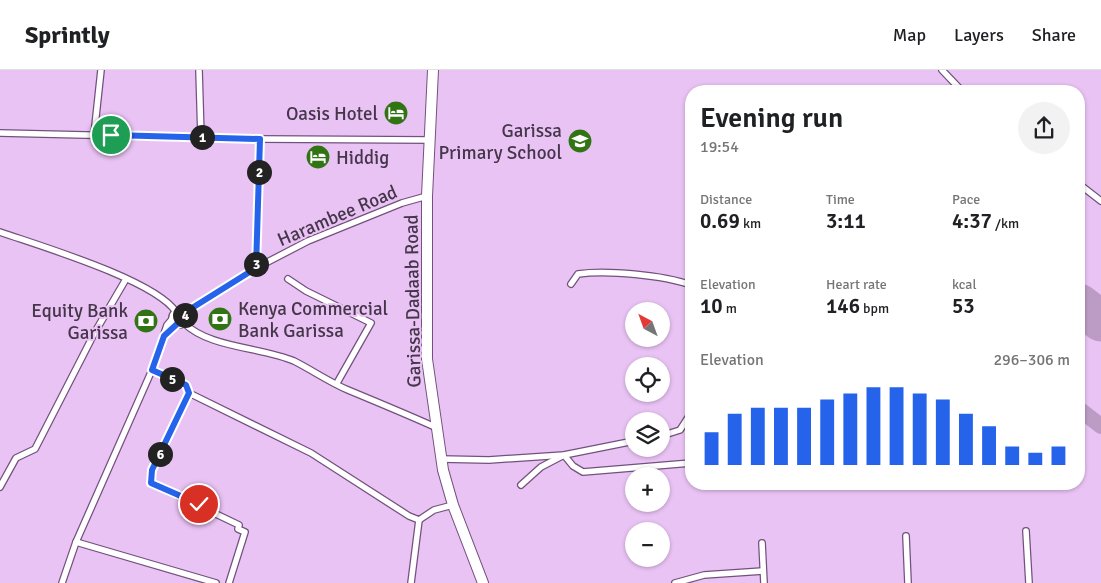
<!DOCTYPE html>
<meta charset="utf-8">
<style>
body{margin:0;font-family:Signika,sans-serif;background:#f2f2f2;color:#202124;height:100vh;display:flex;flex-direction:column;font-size:19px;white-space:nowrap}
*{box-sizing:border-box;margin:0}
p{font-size:16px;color:#757577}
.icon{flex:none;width:28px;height:28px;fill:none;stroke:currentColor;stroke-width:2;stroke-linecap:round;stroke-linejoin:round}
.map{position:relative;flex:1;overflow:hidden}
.drawer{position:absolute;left:685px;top:15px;width:400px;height:405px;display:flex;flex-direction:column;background:#fff;border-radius:20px;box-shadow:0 1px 4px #0004}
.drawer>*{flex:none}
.needle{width:32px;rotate:319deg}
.buttons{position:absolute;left:625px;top:232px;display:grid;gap:10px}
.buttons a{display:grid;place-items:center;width:45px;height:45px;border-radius:50%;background:#fff;box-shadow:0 1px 4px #0004;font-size:25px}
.pin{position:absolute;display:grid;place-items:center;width:42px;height:42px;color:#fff;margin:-21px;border:2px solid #fff;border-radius:50%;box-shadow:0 1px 5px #0007}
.km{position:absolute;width:25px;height:25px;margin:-12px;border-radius:50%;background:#222;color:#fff;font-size:14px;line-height:25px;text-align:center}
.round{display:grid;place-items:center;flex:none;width:52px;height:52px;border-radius:26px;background:#f2f2f2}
.head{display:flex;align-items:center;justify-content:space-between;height:85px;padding:0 15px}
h1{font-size:28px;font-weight:600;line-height:38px}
.figures{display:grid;grid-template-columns:repeat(3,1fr);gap:8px;height:85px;padding:5px 15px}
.figures div{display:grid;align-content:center}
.figures b{font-size:21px;font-weight:600}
.figures small{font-size:14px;font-weight:400}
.figures p{font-size:14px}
.chart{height:140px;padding:10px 15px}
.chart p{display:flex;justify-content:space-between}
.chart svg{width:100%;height:90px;margin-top:5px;stroke:#2563eb;stroke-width:6}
header{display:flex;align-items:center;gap:30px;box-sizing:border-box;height:70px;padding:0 25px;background:#fff;border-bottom:1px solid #e0e0e0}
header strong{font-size:24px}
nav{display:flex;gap:28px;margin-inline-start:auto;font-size:18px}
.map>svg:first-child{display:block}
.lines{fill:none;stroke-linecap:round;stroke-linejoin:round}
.taxiway{stroke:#bc9cc5;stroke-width:16}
.runway{stroke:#bc9cc5;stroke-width:41}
.street-casing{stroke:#73517d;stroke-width:8}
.highway-casing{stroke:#73517d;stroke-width:12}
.street{stroke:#fff;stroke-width:5.5}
.highway{stroke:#fff;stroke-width:10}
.route-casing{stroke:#fff;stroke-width:10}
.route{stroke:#2563eb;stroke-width:6}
.labels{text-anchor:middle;stroke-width:4;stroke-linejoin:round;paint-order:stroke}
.poi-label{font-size:19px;fill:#45364a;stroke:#eac3f5;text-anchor:end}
.street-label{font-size:19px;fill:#45364a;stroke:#eac3f5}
</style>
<header>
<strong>Sprintly</strong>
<nav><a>Map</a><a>Layers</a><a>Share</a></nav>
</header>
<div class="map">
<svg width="1101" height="513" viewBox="0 0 1101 513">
<rect width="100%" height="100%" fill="#eac3f5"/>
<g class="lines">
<path class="taxiway" d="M1079 339 1101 356"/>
<path class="runway" d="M1079 234 1101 251"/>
<defs>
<g id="street">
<path d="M199 0 201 67"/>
<path d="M942 0 962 21"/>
<path d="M0 63 260 69 431 70"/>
<path d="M94 65 101 0"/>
<path d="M1079 114 1101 131"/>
<path d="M0 162C40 176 155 210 176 242"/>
<path d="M256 198 260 69"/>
<path d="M288 209 306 221 371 253 337 313"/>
<path d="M571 214 578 204C607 200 663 205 691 215"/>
<circle cx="179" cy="248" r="7"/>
<path d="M184 243 256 198 308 171 402 133 427 126"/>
<path d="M184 253C209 278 261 277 294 291 312 300 329 312 348 320 377 332 406 344 435 357"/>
<path d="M164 266 177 254"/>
<path d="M152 300 186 315 189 323 311 383 409 446 419 450 434 440 453 435"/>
<path d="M189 323 152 400 151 413 239 455 238 459 245 462 229 513"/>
<path d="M661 366 680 360 691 343"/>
<path d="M441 389 489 390 564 385 634 371"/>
<path d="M521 415 541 397 564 385 573 396 583 402 691 393"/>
<path d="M0 417 16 388 35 379 95 262 126 209"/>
<path d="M1026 461 1029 513"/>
<path d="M906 466 908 513"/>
<path d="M76 472 216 513"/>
<path d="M762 473 764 513"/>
<path d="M62 513 76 472 152 300 167 255 173 248"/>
<path d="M411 513 419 450"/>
<path d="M675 513 704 505 763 501"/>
</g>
<path id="highway" d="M433 0 427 126V289L443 400 453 435 483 513"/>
</defs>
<use href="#street" class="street-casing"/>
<use href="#highway" class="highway-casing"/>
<use href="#street" class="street"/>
<use href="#highway" class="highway"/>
</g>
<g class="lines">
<defs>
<path id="route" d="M111 65 260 69 256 198 184 243 186 248 184 252 177 254 164 266 152 300 186 315 189 323 152 400 151 413 199 434"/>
</defs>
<use href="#route" class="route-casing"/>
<use href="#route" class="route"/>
</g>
<defs>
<symbol id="hotel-disc" viewBox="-11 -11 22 22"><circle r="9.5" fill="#317413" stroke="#eac3f5"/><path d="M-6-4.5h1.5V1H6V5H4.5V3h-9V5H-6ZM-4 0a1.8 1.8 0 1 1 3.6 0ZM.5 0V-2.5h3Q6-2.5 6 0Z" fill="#fff"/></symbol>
<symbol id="school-disc" viewBox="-11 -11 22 22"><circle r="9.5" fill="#317413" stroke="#eac3f5"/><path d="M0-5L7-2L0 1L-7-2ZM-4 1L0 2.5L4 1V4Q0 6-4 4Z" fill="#fff"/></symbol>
<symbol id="bank-disc" viewBox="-11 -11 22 22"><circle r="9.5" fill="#317413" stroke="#eac3f5"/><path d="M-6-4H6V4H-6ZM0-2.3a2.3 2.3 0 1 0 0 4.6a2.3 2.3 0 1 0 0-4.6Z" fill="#fff"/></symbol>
</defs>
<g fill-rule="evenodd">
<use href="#hotel-disc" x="382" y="29" width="28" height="28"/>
<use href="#school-disc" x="566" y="57" width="28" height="28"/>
<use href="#hotel-disc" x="304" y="73" width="28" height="28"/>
<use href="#bank-disc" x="206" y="235" width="28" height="28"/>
<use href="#bank-disc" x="132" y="237" width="28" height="28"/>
</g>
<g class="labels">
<g class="poi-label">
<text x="378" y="50">Oasis Hotel</text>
<text x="562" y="67">Garissa<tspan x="562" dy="22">Primary School</tspan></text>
<text x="336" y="94" text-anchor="start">Hiddig</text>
<text x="238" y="245" text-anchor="start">Kenya Commercial<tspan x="238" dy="22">Bank Garissa</tspan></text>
<text x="128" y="247">Equity Bank<tspan x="128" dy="22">Garissa</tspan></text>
</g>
<g class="street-label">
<text transform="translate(337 145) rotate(-23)" y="7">Harambee Road</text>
<text transform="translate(412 231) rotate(-91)" y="7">Garissa-Dadaab Road</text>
</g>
</g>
</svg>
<div class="buttons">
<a><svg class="needle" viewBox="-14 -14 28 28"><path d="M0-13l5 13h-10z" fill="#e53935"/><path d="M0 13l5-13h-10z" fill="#757577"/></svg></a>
<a><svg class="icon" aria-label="locate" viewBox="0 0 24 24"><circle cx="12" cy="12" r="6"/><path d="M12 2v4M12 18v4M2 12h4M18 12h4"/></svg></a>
<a><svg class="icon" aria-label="layers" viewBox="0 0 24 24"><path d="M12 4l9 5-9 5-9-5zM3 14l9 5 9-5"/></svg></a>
<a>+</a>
<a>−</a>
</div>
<div class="pin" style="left:111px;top:65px;background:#1e9e55"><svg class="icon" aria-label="arrive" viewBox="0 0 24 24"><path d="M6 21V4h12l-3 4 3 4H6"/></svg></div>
<div class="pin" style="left:199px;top:434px;background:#d93025"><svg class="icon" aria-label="check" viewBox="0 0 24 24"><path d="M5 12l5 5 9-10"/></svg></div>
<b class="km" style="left:202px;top:67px">1</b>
<b class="km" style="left:259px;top:102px">2</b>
<b class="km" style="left:256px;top:194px">3</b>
<b class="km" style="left:185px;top:245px">4</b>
<b class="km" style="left:172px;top:309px">5</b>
<b class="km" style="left:160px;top:384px">6</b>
<section class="drawer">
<div class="head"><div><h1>Evening run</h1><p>19:54</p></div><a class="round"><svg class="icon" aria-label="share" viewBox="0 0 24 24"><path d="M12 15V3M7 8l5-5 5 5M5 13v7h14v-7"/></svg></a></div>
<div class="figures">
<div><p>Distance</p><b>0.69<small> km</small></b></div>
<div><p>Time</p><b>3:11</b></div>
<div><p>Pace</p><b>4:37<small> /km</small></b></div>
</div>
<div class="figures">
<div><p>Elevation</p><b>10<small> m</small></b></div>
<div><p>Heart rate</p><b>146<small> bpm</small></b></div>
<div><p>kcal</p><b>53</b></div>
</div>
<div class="chart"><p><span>Elevation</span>296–306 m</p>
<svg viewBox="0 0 160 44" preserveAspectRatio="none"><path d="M5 44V28M15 44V19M25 44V16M35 44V16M45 44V16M55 44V12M65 44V9M75 44V6M85 44V6M95 44V9M105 44V12M115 44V19M125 44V25M135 44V35M145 44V38M155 44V35"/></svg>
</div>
</section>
</div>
